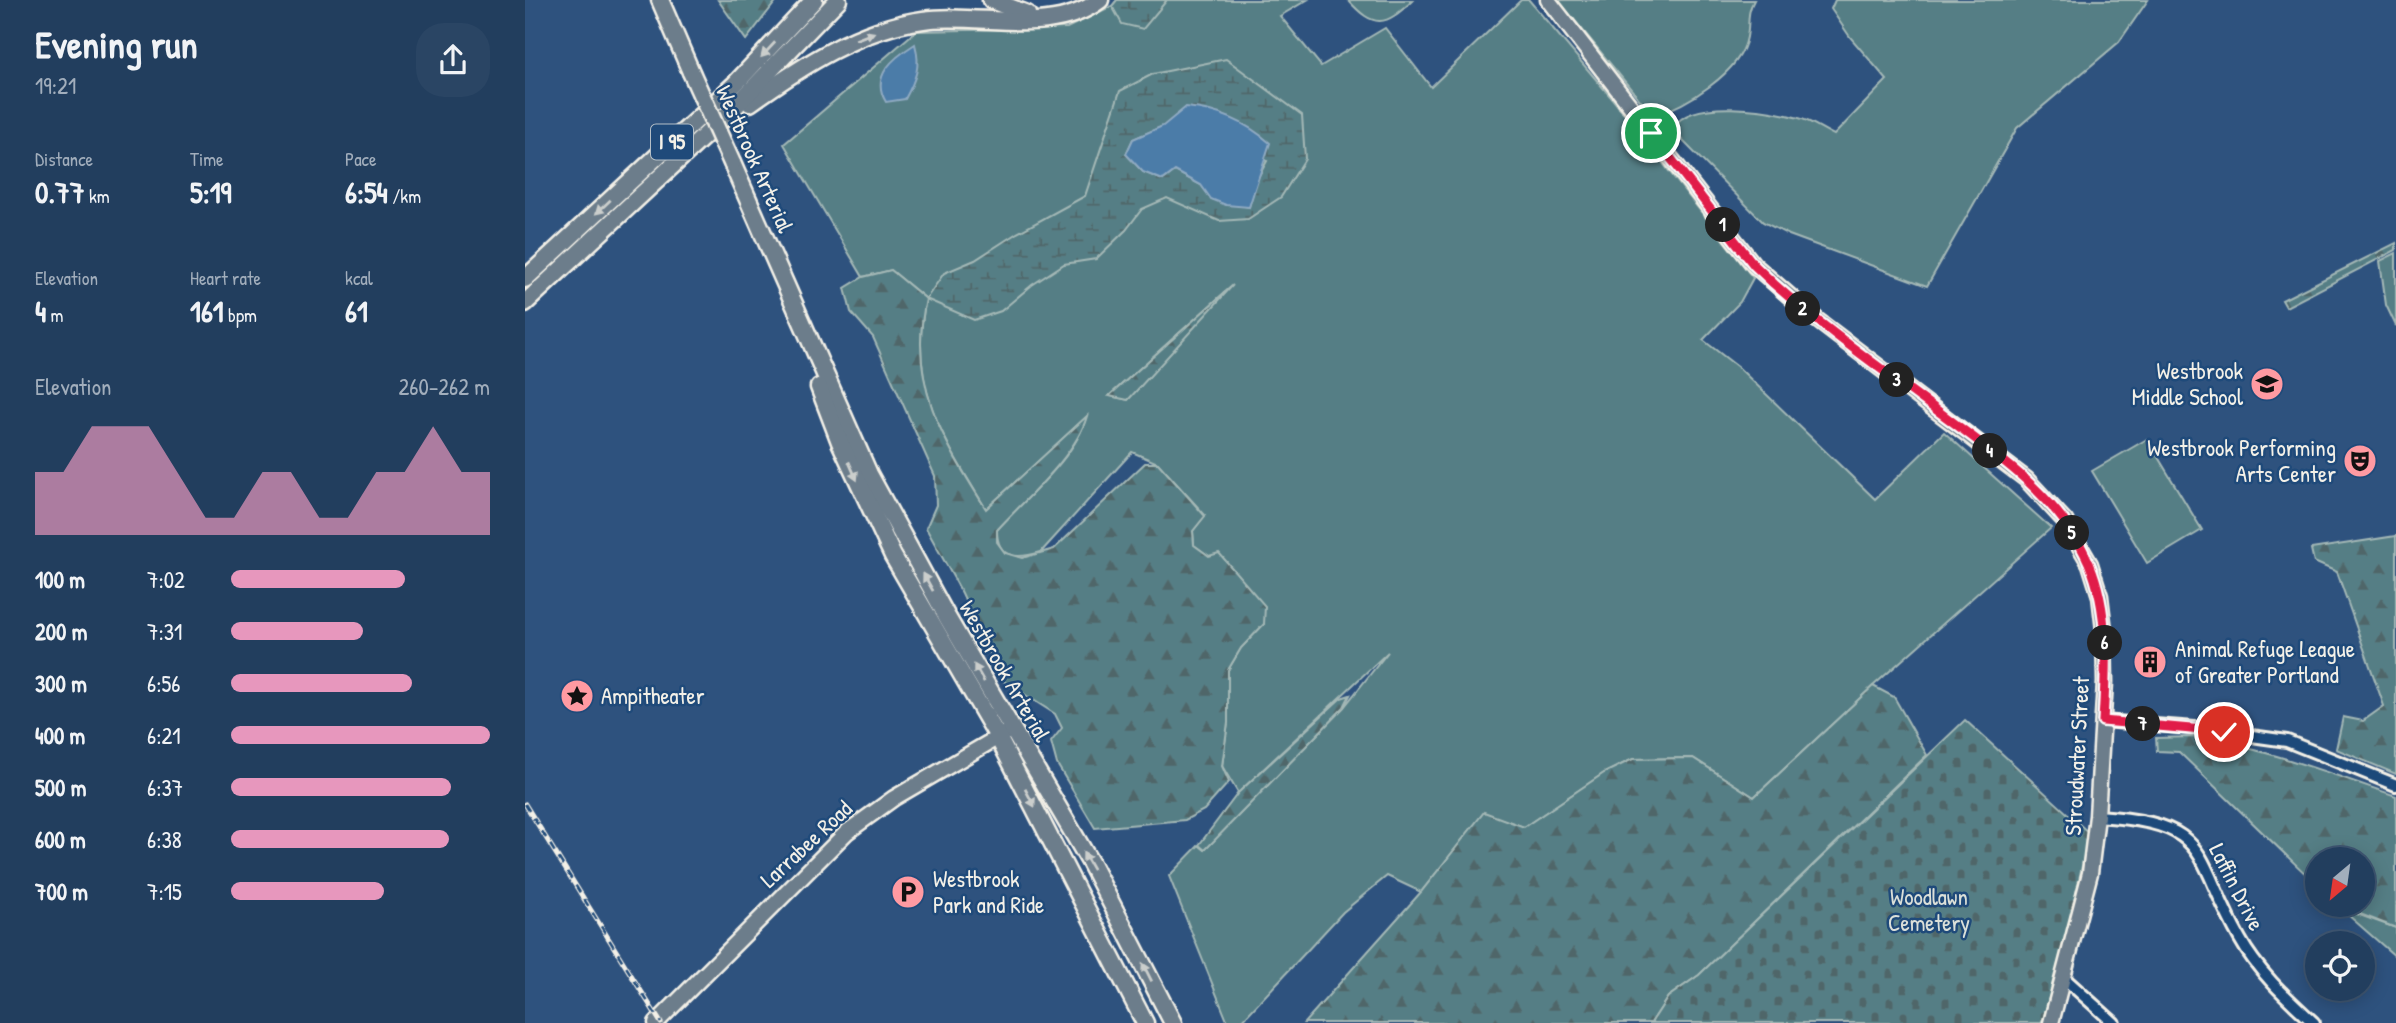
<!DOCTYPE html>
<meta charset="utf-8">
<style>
body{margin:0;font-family:"Patrick Hand",sans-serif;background:#2a4564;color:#f1f3f6;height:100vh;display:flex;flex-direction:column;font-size:26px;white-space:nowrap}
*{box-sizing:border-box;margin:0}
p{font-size:23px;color:#a2aebc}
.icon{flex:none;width:38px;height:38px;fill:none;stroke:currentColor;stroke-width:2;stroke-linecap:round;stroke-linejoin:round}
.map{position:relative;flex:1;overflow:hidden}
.panel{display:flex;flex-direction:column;background:#223e5e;width:525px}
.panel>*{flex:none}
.needle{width:46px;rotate:209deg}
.fabs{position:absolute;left:1780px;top:847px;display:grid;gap:14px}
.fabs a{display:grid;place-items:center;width:70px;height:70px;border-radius:50%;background:#223e5e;box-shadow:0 4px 18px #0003,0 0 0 2px #3f5773;font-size:35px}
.pin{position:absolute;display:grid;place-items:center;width:60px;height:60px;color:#fff;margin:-30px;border:4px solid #fff;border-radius:50%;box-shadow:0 2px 7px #0007}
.km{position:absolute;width:35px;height:35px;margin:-18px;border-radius:50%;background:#222;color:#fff;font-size:19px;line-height:35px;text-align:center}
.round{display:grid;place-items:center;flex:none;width:74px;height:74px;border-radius:28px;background:#2a4564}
.headline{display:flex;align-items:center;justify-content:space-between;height:119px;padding:0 35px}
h1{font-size:38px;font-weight:800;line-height:52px}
.figures{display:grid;grid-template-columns:repeat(3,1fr);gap:10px;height:119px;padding:7px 35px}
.figures div{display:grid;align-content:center}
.figures b{font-size:30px;font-weight:800}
.figures small{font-size:19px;font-weight:400}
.figures p{font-size:19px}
.chart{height:196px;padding:14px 35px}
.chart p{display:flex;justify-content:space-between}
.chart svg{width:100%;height:126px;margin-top:7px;fill:#e797bd;opacity:.7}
ul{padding:0 35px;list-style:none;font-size:23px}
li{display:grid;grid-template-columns:112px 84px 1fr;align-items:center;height:52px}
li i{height:18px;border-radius:9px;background:#e797bd}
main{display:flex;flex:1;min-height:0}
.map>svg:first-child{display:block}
.green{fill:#557e85;stroke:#a4b8b6;stroke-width:2;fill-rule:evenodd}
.forest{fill:url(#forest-firs);stroke:#a4b8b6;stroke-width:2}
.wetland{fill:url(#wetland-marsh);stroke:#a4b8b6;stroke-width:2;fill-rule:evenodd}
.cemetery{fill:url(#cemetery-stones);stroke:#a4b8b6;stroke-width:2}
.water{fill:#4b7ba8;stroke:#8faac2;stroke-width:2}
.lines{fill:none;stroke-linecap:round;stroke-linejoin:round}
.minor-casing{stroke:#f4f1e8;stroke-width:16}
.major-casing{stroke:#f4f1e8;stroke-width:19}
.highway-casing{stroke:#f4f1e8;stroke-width:21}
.minor{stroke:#1f4a7a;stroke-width:10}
.major{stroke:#6c7d8b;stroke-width:14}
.highway{stroke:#6c7d8b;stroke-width:16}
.rail-casing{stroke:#f4f1e8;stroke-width:5}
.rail{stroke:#1f4a7a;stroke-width:2.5;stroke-dasharray:8;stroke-linecap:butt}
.highway-bridge-casing{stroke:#f4f1e8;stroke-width:21;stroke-linecap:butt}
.highway-bridge{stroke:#6c7d8b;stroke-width:16}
.oneway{fill:#cbcecc}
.route-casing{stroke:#fff;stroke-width:14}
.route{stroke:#e11d48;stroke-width:9}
.labels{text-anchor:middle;stroke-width:5;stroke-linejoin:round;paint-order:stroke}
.shield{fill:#1f4a7a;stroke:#b4bfc7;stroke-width:2}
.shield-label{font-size:21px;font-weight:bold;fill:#f4f1e8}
.street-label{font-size:23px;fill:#f4f1e8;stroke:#1f4a7a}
.poi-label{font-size:23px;fill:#f4f1e8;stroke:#1f4a7a;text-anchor:start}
.park-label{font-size:23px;fill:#dce0d9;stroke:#1f4a7a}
</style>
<main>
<section class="panel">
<div class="headline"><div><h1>Evening run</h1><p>19:21</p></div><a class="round"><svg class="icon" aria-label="share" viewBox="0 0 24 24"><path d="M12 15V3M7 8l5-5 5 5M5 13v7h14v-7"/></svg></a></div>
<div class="figures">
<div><p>Distance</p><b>0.77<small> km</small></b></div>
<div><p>Time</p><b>5:19</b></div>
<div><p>Pace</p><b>6:54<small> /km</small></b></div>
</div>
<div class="figures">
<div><p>Elevation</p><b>4<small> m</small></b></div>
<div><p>Heart rate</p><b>161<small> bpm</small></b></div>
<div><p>kcal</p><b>61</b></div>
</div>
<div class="chart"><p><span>Elevation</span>260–262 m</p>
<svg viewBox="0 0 160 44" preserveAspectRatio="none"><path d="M0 44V22L10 22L20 6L30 6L40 6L50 22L60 38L70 38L80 22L90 22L100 38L110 38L120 22L130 22L140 6L150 22L160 22V44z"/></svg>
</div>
<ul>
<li><b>100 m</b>7:02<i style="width:67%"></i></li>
<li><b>200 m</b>7:31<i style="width:51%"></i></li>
<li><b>300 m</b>6:56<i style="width:70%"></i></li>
<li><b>400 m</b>6:21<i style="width:100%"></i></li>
<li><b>500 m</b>6:37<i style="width:85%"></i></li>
<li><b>600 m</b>6:38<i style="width:84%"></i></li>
<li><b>700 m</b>7:15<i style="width:59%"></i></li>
</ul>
</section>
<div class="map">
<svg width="1871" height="1023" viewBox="0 0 1871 1023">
<defs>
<pattern id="forest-firs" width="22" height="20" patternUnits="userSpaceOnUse" patternTransform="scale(1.75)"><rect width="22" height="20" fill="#557e85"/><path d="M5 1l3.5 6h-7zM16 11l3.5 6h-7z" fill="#506669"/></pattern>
<pattern id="wetland-marsh" width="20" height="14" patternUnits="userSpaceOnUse" patternTransform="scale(1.75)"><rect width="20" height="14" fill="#557e85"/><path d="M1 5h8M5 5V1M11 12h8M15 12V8" fill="none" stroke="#506669"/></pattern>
<pattern id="cemetery-stones" width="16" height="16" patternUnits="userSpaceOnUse" patternTransform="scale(1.75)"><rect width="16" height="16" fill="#557e85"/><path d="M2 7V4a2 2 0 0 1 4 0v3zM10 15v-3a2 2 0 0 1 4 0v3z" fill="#506669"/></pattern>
</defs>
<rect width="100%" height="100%" fill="#2e527e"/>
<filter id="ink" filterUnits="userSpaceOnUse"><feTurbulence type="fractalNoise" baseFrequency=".0143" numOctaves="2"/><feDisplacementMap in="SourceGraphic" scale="14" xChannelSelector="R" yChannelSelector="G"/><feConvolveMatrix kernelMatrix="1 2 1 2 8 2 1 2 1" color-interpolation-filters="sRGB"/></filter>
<g filter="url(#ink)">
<g class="green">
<path d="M592 0H782L755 16 796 66 860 28 906 87 996 0H1004L1085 96 1228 278 1215 302 1178 340 1214 368 1350 499 1419 432 1526 528 1348 686 1229 797 1168 758 1108 759 1079 773 999 827 959 813 896 892 862 876 818 912 715 1023H703L644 876 674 845 680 850 819 707 863 652 713 793 697 766 703 722V670L716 648 739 624 684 556 669 545 668 531 680 515 633 463 607 452 516 552C493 559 472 560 472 530 498 501 553 455 561 417L461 509C418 438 382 386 401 299L366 270 338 277 259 144 391 31 542 28 587 6ZM700 292 603 400 585 396V395Z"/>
<path d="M823 0H888C860 27 849 29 823 0Z"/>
<path d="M1033 0H1229C1221 14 1225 22 1222 37 1216 73 1160 106 1128 116Z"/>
<path d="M1310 0H1623L1594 42 1492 128 1402 286 1264 235 1238 222 1151 134 1149 127C1166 97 1245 110 1274 118 1286 121 1298 130 1309 135L1362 80 1325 37 1306 9Z"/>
<path d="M1871 253V326L1861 305 1855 261Z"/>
<path d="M1622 439 1677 530 1622 563 1567 471Z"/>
<path d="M1815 908 1871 928V957Z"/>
</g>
<g class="forest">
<path d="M193 0H252L221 40Z"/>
<path d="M1871 243V250L1761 307 1757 300Z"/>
<path d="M366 270 401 299C382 383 418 440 461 509L562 416C551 456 500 499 472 530V542L480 553 497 558 529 549 620 463H633L680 516 668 531 669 545 684 556 694 553 740 606 739 624 716 648 703 670V722L697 766 704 782 679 810 660 820 570 828 532 764 526 742 537 728 530 714 477 680 437 593 401 528 411 505 410 476 348 337 326 312 320 288 338 277Z"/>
<path d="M708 285 603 400 584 396Z"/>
<path d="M1871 536V774L1811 749 1818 717 1838 721 1859 706 1812 572 1789 562 1786 549Z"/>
<path d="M1348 686 1369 697 1402 755 1174 975 1143 997 1126 1023H779L896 892 959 812 999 827 1079 773 1108 759 1168 758 1229 797Z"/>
<path d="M825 695 819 707 680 850 674 845 713 793 816 698Z"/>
<path d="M1666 737C1738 747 1803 773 1871 796V928L1812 905H1838V859H1792V885L1654 752 1632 751 1631 738Z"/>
</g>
<g class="wetland">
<path d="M592 0H642L618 29 597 24 587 6Z"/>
<path d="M701 59 777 115 780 159 756 197 723 219 694 221 642 198 617 209 601 230 571 259 539 264 507 285 476 311 449 320 401 299 419 273 450 260 492 233 560 196 595 91 628 74ZM638 126 742 161 731 181 724 207 687 199 676 185 650 171 638 180 618 172 601 154 608 139Z"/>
</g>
<path class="cemetery" d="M1440 720 1564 833 1543 931 1517 1023H1126L1143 997 1174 975Z"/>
<g class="water">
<path d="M390 44C396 66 391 79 380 99L361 102C345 76 368 58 390 44Z"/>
<path d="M661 107C694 110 721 122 745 143L724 207 701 205 686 199 676 185 650 171 638 180 618 172 601 154 608 139 638 126Z"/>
</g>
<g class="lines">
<defs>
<g id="minor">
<path d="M1578 721 1670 728 1762 741 1871 785"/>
<path d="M1572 816C1689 823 1667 854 1715 939 1733 972 1762 998 1789 1023"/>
<path d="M1539 978 1589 1023"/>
</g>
<g id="major">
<path d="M1023 0 1229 265 1292 320 1501 479 1540 521 1565 564 1575 596 1579 630 1580 682 1572 816 1565 873 1526 1023"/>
<path d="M131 1023 322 832 369 798 482 732"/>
</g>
<g id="highway">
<path d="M135 0 166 72"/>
<path d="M466 0 502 14"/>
<path d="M225 103C277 66 333 29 398 20 455 12 525 38 575 0"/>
<path d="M207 163 344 474 422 617 565 862 648 1023"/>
<path d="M0 279 210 84 289 0"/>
<path d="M0 303 204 113 313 0"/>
<path d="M294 387 315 442 368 556 473 737 620 1023"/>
</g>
</defs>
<use href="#minor" class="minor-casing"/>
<use href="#major" class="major-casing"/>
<use href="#highway" class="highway-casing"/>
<use href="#minor" class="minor"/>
<use href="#major" class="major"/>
<use href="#highway" class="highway"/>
<defs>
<path id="rail" d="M0 804 136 1023"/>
</defs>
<use href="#rail" class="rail-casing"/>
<use href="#rail" class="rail"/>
<defs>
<path id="highway-bridge" d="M166 72 207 163"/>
</defs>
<use href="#highway-bridge" class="highway-bridge-casing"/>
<use href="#highway-bridge" class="highway-bridge"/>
</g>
<defs><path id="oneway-solid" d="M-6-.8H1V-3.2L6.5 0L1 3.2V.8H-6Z" transform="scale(1.75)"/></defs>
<g class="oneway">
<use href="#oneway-solid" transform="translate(340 36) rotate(-21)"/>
<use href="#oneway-solid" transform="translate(243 50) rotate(133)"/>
<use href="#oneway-solid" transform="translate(78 207) rotate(137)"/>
<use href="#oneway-solid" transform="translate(328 471) rotate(66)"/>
<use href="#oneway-solid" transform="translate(403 582) rotate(-119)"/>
<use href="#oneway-solid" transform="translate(454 673) rotate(-120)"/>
<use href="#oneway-solid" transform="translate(505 798) rotate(62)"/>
<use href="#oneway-solid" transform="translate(563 861) rotate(-120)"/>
<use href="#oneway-solid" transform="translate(622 972) rotate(-117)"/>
</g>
</g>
<g class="lines" filter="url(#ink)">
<defs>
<path id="route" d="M1126 133 1229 265 1249 284C1302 331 1361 372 1417 414 1473 456 1535 497 1564 563 1585 612 1581 670 1578 721L1699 732"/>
</defs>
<use href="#route" class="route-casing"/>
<use href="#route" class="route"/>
</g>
<defs>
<symbol id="school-disc" viewBox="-11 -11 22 22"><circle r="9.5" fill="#ff9aa2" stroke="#1f4a7a"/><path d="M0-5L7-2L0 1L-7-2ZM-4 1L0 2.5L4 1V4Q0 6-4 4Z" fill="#111"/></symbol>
<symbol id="theatre-disc" viewBox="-11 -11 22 22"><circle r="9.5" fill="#ff9aa2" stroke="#1f4a7a"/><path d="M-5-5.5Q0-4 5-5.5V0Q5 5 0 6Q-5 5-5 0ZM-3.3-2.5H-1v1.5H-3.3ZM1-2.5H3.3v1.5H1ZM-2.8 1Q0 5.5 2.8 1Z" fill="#111"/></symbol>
<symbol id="building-disc" viewBox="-11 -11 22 22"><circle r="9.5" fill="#ff9aa2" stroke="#1f4a7a"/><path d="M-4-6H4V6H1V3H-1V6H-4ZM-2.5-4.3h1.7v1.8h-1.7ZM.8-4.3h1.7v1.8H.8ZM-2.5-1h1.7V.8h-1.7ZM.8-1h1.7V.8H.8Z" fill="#111"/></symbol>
<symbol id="sight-disc" viewBox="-11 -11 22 22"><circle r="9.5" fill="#ff9aa2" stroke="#1f4a7a"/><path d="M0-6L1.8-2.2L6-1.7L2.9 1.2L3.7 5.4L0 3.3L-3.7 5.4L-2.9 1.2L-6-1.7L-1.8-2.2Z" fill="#111"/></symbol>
<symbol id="parking-disc" viewBox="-11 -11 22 22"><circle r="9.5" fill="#ff9aa2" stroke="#1f4a7a"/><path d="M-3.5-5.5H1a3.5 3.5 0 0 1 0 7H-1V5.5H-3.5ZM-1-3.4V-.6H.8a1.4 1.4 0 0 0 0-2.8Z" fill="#111"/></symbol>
</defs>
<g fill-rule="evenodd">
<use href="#school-disc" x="1723" y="365" width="38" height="38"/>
<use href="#theatre-disc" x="1816" y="442" width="38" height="38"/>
<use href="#building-disc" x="1606" y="643" width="38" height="38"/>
<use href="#sight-disc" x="33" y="677" width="38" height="38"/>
<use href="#parking-disc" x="364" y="873" width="38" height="38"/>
</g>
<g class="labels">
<rect class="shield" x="126" y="124.5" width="42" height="35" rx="5"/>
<g class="shield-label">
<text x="147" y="149">I 95</text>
</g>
<g class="street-label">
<text transform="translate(230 159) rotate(66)" y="8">Westbrook Arterial</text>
<text transform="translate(480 671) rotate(60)" y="8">Westbrook Arterial</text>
<text transform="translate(1552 756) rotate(-87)" y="8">Stroudwater Street</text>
<text transform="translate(281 844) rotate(-43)" y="8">Larrabee Road</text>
<text transform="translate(1712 887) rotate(63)" y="8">Laffin Drive</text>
</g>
<g class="poi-label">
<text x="1718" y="379" text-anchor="end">Westbrook<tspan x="1718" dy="26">Middle School</tspan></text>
<text x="1811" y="456" text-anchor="end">Westbrook Performing<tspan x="1811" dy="26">Arts Center</tspan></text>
<text x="1650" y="657">Animal Refuge League<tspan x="1650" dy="26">of Greater Portland</tspan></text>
<text x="76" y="704">Ampitheater</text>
<text x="408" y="887">Westbrook<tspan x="408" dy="26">Park and Ride</tspan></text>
</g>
<g class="park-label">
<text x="1404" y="905">Woodlawn<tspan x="1404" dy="26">Cemetery</tspan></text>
</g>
</g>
</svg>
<div class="fabs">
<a><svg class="needle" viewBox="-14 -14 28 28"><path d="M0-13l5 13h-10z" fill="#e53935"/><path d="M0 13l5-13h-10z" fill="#a2aebc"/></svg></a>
<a><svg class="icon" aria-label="locate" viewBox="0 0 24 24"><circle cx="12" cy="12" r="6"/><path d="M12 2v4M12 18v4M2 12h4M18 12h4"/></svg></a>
</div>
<div class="pin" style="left:1126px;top:133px;background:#1e9e55"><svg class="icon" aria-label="arrive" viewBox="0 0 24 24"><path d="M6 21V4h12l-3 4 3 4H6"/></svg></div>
<div class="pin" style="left:1699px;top:732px;background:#d93025"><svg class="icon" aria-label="check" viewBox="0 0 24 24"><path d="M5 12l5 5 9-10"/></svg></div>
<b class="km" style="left:1198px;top:225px">1</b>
<b class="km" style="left:1278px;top:309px">2</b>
<b class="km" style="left:1372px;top:380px">3</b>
<b class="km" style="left:1465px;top:451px">4</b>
<b class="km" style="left:1547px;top:533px">5</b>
<b class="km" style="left:1580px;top:643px">6</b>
<b class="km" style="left:1618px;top:724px">7</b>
</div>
</main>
